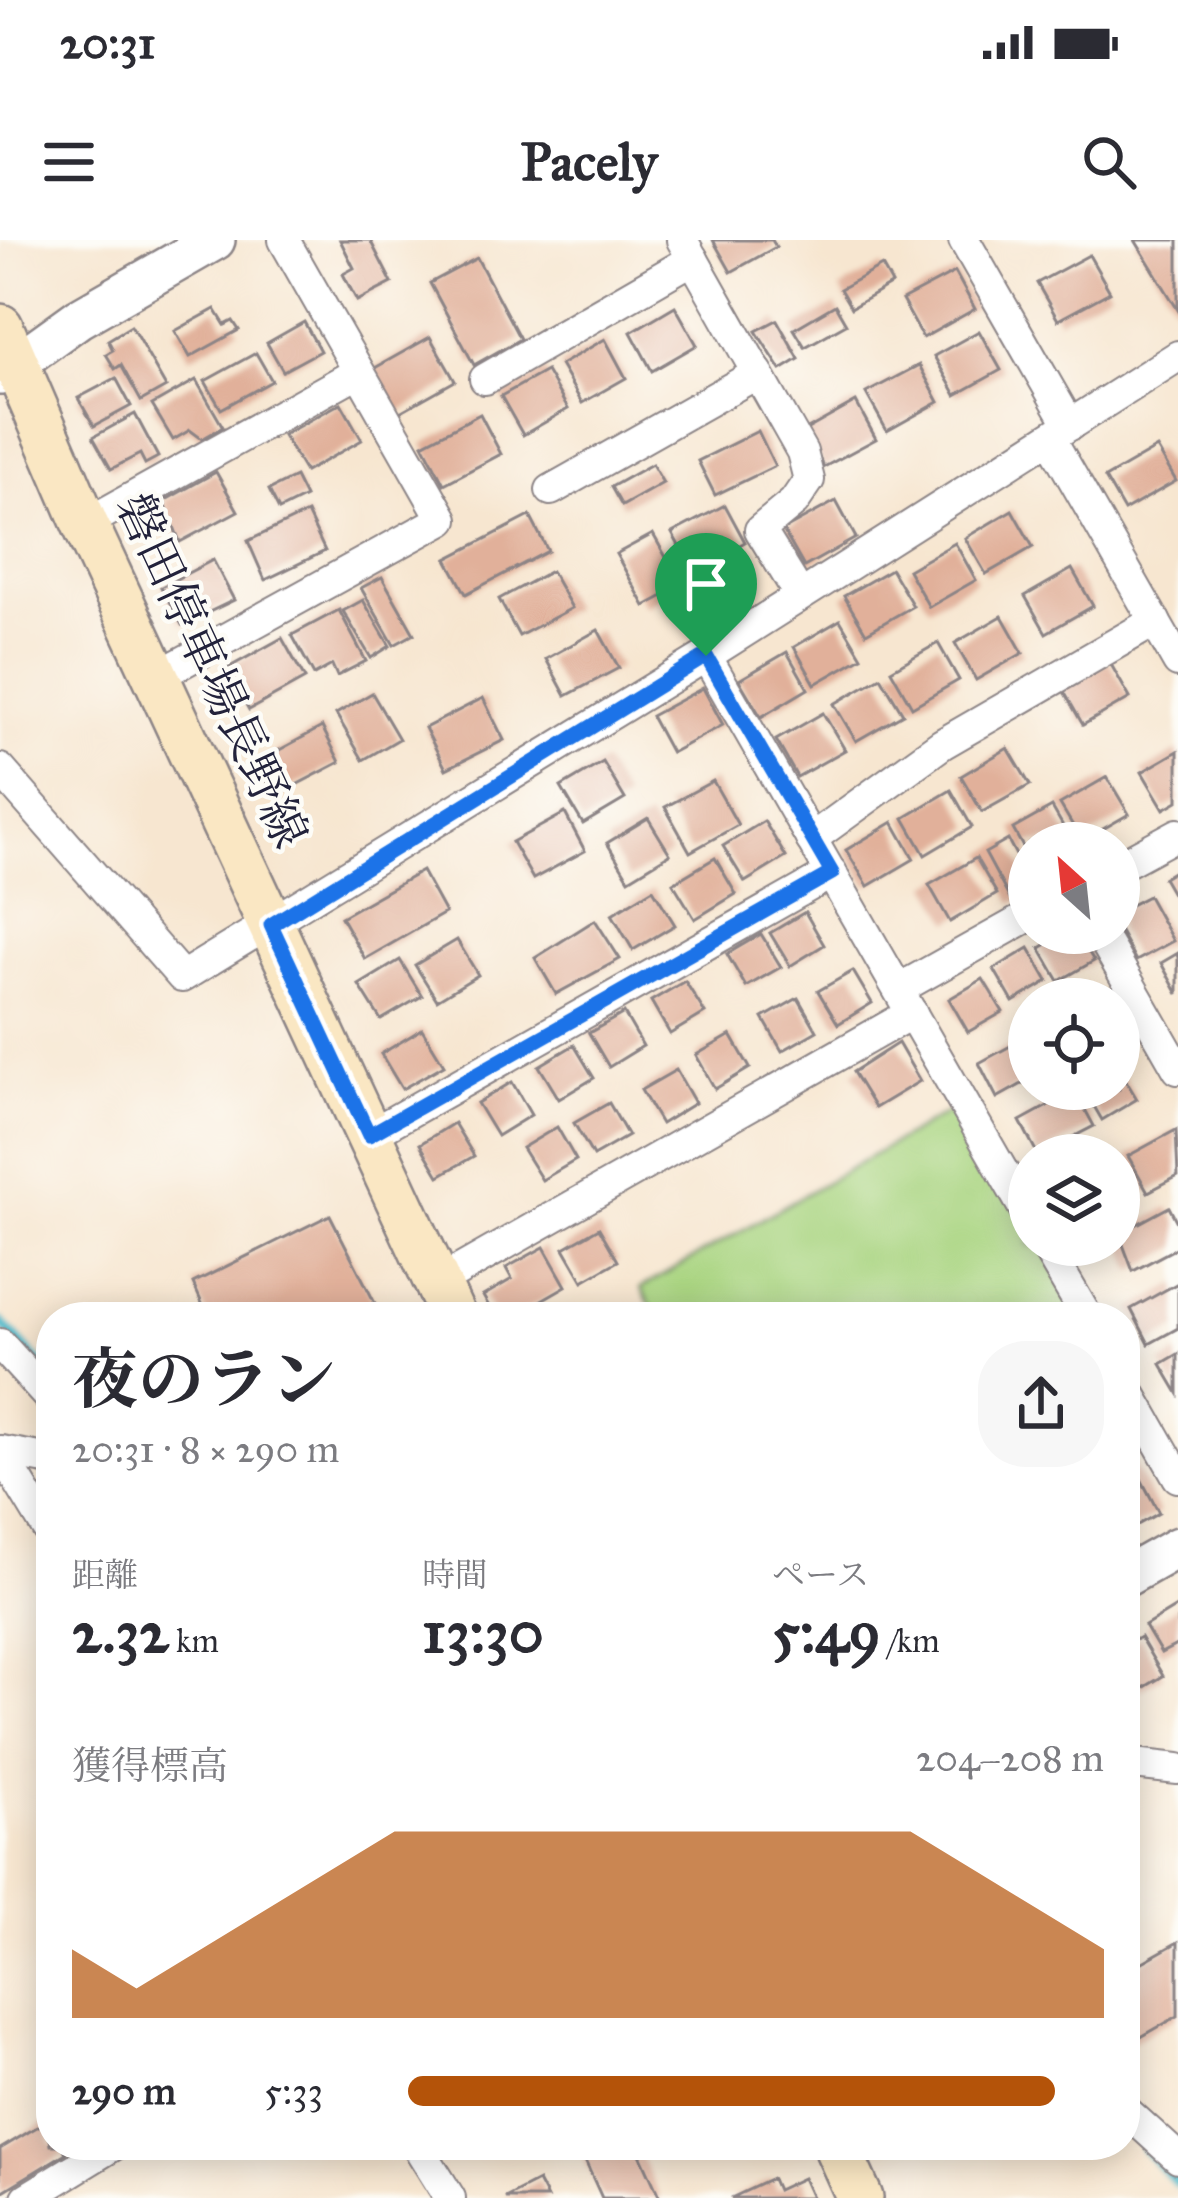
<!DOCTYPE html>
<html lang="ja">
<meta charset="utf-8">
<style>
body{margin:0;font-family:"IM FELL Great Primer","Noto Serif JP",serif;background:#f7f7f7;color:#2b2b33;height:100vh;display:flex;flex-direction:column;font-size:45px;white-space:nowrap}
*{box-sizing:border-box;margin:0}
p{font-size:39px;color:#7c7c81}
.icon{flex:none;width:66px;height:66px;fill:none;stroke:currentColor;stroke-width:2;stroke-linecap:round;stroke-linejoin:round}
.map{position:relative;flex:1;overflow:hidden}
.details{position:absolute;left:36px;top:1062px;width:1104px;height:858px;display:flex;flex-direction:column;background:#fff;border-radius:48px;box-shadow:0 6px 30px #0003}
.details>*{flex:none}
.needle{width:78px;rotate:333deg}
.controls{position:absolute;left:1008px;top:582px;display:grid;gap:24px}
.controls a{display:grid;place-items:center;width:132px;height:132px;border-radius:50%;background:#fff;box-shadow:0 6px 30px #0003;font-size:60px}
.pin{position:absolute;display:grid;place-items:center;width:102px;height:102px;color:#fff;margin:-123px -51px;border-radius:50% 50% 50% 0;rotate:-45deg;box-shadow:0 0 12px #0007}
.pin .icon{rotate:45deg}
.round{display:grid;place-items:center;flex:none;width:126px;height:126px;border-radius:48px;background:#f7f7f7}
.overview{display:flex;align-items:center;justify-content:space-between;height:204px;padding:0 36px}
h1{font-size:66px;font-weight:700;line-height:90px}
.metrics{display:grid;grid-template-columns:repeat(3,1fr);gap:18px;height:204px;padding:12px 36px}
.metrics div{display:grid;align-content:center}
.metrics b{font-size:60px;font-weight:700}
.metrics small{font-size:33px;font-weight:400}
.metrics p{font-size:33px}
.chart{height:336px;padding:24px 36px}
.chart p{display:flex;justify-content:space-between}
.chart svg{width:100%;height:216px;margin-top:12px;fill:#b45309;opacity:.7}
ul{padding:0 36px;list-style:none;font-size:39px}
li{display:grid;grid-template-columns:192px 144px 1fr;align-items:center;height:90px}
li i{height:30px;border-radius:15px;background:#b45309}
.status{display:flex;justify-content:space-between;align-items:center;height:84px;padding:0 60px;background:#fff;direction:ltr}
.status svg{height:33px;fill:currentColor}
header{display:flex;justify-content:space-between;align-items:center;height:156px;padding:0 36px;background:#fff;font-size:54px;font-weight:700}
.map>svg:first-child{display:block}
.green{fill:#a9d480;stroke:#667b5e;stroke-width:3}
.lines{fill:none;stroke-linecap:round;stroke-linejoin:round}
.stream{stroke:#4ebaca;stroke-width:10}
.building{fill:#e1b09a}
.minor-casing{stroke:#8c8486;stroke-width:34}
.tertiary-casing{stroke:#8c8486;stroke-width:44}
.secondary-casing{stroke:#8c8486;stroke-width:50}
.minor{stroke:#fff;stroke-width:30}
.tertiary{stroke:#fff;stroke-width:39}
.secondary{stroke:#fae7c3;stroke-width:45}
.route-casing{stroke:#fff;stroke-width:24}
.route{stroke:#1a73e8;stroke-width:15}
.labels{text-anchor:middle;stroke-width:9;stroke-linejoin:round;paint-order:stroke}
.street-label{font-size:48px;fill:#22223b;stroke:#fdfcf7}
</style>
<div class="status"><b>20:31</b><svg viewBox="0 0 49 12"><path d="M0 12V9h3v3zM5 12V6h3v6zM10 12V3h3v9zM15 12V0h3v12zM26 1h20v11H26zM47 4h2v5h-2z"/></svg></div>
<header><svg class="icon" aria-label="menu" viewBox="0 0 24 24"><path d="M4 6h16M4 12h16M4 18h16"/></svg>Pacely<svg class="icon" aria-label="search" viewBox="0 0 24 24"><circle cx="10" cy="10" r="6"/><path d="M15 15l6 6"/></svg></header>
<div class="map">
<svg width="1178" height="1958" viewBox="0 0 1178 1958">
<rect width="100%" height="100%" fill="#fdfcf7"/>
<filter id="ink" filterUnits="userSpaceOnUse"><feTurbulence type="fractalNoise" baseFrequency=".00833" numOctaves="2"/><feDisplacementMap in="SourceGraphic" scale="24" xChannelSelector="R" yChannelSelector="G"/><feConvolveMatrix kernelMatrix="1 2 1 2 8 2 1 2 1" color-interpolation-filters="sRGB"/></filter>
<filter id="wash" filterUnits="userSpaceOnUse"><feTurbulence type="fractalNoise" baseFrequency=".004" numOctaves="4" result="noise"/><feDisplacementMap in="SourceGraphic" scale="48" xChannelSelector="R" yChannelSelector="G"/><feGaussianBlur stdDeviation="2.7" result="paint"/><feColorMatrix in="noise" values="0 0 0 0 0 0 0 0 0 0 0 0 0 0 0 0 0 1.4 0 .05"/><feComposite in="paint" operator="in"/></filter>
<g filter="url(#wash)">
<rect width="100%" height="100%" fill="#f7e6d0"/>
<path class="green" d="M964 863 1029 977V1005H1045L1087 1077H657L641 1048Z"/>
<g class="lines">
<g class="stream">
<path d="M0 1082 51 1136"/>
<path d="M1145 1908 1178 1944"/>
</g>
</g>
<g id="blocks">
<g class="building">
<path d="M340 0H370L392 43 357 61 343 34 354 28Z"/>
<path d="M713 0H772L776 7 731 32Z"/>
<path d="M1135 0H1178V70Z"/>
<path d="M1089 15 1110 52 1058 80 1037 43Z"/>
<path d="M477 18 520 99 474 125 430 43Z"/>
<path d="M882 26 892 44 851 68 840 49Z"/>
<path d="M955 32 975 69 923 98 902 60Z"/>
<path d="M835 65 846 84 805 107 794 89Z"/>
<path d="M675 66 697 105 652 131 631 92Z"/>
<path d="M215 69 225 85 233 81 239 90 190 117 175 91Z"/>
<path d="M777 80 799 119 781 130 756 91Z"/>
<path d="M304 82 320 111 283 131 267 103Z"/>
<path d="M131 86 166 147 141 161 121 125 115 129 106 114 113 110 108 100Z"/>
<path d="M979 91 1001 130 956 155 934 116Z"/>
<path d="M430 97 455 141 398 173 373 129Z"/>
<path d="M605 99 626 138 582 163 560 125Z"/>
<path d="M256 113 272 141 221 169 205 141Z"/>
<path d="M919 125 939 162 887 191 866 153Z"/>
<path d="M546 131 568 169 523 195 501 156Z"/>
<path d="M116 138 131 166 94 186 78 158Z"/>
<path d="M196 140 223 187 202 199 190 190 173 200 152 165Z"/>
<path d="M856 162 876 199 824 227 804 191Z"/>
<path d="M341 163 362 200 305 232 283 195Z"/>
<path d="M135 174 158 217 145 224 140 214 111 229 93 197Z"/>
<path d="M480 174 501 214 444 244 423 204Z"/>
<path d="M758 191 775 226 715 255 698 221Z"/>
<path d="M1157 208 1176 241 1124 271 1105 238Z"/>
<path d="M652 224 663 243 622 266 611 247Z"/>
<path d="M216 232 238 271 180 302 164 261Z"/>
<path d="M295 237 305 257 279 270 269 250Z"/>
<path d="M836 261 856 298 804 327 783 290Z"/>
<path d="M725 265 745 302 693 331 672 293Z"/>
<path d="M1012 270 1033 307 986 334 965 298Z"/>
<path d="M307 273 325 311 265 340 248 301Z"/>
<path d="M530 276 548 311 466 354 447 319Z"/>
<path d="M653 294 682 346 645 366 616 314Z"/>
<path d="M955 303 976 340 929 367 908 330Z"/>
<path d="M213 320 234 360 182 385 161 347Z"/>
<path d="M891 329 913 366 866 393 844 356Z"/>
<path d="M1072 329 1093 366 1046 393 1025 356Z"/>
<path d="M551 331 572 368 519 396 499 359Z"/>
<path d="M382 337 414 394 394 405 361 348Z"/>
<path d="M363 360 390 406 371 418 343 371Z"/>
<path d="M339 370 366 421 337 436 332 425 314 435 292 395Z"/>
<path d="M1002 376 1023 413 976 440 955 403Z"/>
<path d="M840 380 862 417 815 444 794 407Z"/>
<path d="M598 390 619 428 566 456 546 419Z"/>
<path d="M282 398 305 439 249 470 226 429Z"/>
<path d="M938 403 959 440 912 467 891 430Z"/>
<path d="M787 412 808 449 761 477 739 440Z"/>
<path d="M1109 421 1130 458 1083 485 1062 448Z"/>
<path d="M881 437 903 474 856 501 834 464Z"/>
<path d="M703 448 723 485 671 513 651 476Z"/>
<path d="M372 453 399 499 363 520 336 474Z"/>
<path d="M483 458 504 500 446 529 425 488Z"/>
<path d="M823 473 845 510 797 537 776 500Z"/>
<path d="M322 487 340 522 275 556 257 522Z"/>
<path d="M1008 508 1030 545 982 572 961 536Z"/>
<path d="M1178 511V561L1164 569 1142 532Z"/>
<path d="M603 522 625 559 583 584 561 547Z"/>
<path d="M1107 537 1129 574 1082 601 1060 564Z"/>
<path d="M713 541 738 585 690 612 665 567Z"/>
<path d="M951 550 972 587 925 615 904 578Z"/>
<path d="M1052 567 1071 600 1029 603V618L1013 589Z"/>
<path d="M565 573 585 611 533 639 512 602Z"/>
<path d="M648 578 670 614 629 639 607 603Z"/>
<path d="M764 581 786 617 745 642 723 606Z"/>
<path d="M893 582 914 619 868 646 846 610Z"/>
<path d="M1008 600 1029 640V654L1012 663 985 613Z"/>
<path d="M715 618 736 654 695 679 673 643Z"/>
<path d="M976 618 997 654 950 682 929 645Z"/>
<path d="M1178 629V664L1163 638Z"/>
<path d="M422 631 445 673 365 719 341 677Z"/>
<path d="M653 649 675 685 633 710 612 674Z"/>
<path d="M1148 656 1173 701 1136 721 1119 690V671Z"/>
<path d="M805 672 824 705 790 726 770 693Z"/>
<path d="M595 680 620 719 556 754 535 718Z"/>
<path d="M1066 693H1077L1094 721 1059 741 1040 708Z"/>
<path d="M761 694 781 727 746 747 727 714Z"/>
<path d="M457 700 478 735 437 760 415 725Z"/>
<path d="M1029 708 1048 741 1013 762 994 729Z"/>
<path d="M1178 713V754L1161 723Z"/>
<path d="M400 720 422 756 381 780 359 745Z"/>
<path d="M853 731 872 763 838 784 818 751Z"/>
<path d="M983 739 1003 772 968 792 949 759Z"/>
<path d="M685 741 705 773 670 794 651 761Z"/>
<path d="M798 758 817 791 782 811 763 778Z"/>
<path d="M624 773 643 806 609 827 589 793Z"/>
<path d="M422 789 444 825 402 849 381 814Z"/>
<path d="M731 795 750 828 715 849 696 815Z"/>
<path d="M1029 796V840L997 858 979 823Z"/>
<path d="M898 803 920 841 875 868 853 832Z"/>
<path d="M574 805 594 838 559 859 539 826Z"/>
<path d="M1119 829 1137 859 1102 880 1084 849H1119Z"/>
<path d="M676 830 695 863 661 884 641 850Z"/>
<path d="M512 842 531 875 497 896 477 863Z"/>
<path d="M1075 851 1094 886 1038 915 1020 881Z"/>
<path d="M609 863 628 896 593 916 574 883Z"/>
<path d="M454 883 474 916 439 936 420 904Z"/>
<path d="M557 887 576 920 542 940 522 908Z"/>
<path d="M1176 890 1178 936 1148 952 1128 916Z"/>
<path d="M1169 967 1178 984V1007L1133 1031 1119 994Z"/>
<path d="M330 975 382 1077H208L193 1043Z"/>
<path d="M599 988 618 1021 583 1041 564 1008Z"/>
<path d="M544 1007 566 1046 512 1077H495L483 1056 512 1039 506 1028Z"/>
<path d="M1178 1043V1088L1149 1104 1131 1069Z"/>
<path d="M1178 1114V1153L1161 1124Z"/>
<path d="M1125 1209 1159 1273 1125 1292Z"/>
<path d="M1178 1366V1404L1161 1413 1145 1386Z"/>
<path d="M1140 1397 1163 1436 1140 1450 1125 1425V1406Z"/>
<path d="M1178 1702V1776L1125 1806V1732Z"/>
<path d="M47 1881 51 1905H62L66 1913 0 1953V1909Z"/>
<path d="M578 1905H662L640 1914 660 1958H602Z"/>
<path d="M803 1938 812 1958H731L772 1939 777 1950Z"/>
<path d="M538 1941 547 1958H505Z"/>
</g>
</g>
</g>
<g filter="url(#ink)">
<use href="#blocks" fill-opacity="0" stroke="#8c8486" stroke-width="3"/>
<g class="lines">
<defs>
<g id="minor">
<path d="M682 0 802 212 809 240 794 262 760 290 800 355"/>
<path d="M964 0 1070 185"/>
<path d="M485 139 693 19"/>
<path d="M1050 198 1178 422"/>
<path d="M551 250 758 133"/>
<path d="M85 284 358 132"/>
<path d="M706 416 1029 977"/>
<path d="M156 437 443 279 284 0"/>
<path d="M0 529 182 737 706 416 1178 116"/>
<path d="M811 599 942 504 1155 381"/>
<path d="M1119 626 1178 594"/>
<path d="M1100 693 1178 829"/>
<path d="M899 749 1029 676"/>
<path d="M369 895 832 633"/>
<path d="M1045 1005 1087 1077"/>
<path d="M437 1043 912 773"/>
<path d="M0 1104 51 1160"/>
<path d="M1125 1144 1178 1237"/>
<path d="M0 1211 51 1295"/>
<path d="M1 1211 51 1220"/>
<path d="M1125 1523 1178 1529"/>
<path d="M1125 1870 1178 1918"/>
<path d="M417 1905 450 1958"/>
<path d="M27 1958 114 1905"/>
</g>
<g id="tertiary">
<path d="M0 135 79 78 215 0"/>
<path d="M1125 1337 1178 1307"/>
</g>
<g id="secondary">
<path d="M0 87 85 284 453 1077"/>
<path d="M836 1905 860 1958"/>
</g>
</defs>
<use href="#minor" class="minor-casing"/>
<use href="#tertiary" class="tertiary-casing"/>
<use href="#secondary" class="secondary-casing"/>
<use href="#minor" class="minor"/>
<use href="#tertiary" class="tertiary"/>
<use href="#secondary" class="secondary"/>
</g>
</g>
<g class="lines" filter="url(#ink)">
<defs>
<path id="route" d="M706 416 832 633 369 895 271 685Z"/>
</defs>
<use href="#route" class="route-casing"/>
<use href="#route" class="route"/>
</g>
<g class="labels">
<g class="street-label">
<text transform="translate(213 430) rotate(65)" y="17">磐田停車場長野線</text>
</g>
</g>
</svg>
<div class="controls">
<a><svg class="needle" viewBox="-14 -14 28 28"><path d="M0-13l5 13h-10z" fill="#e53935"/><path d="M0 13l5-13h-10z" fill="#7c7c81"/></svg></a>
<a><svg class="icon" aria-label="locate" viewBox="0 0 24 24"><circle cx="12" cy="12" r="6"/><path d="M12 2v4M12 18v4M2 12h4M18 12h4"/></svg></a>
<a><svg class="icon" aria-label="layers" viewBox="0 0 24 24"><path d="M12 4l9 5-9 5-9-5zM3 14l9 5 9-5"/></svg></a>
</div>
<div class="pin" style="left:706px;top:416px;background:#1e9e55"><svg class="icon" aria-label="arrive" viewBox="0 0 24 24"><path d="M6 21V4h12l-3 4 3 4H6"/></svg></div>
<section class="details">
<div class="overview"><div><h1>夜のラン</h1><p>20:31 · 8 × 290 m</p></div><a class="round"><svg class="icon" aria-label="share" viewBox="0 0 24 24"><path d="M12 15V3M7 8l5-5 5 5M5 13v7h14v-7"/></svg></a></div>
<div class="metrics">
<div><p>距離</p><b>2.32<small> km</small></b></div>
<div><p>時間</p><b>13:30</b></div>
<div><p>ペース</p><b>5:49<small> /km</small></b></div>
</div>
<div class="chart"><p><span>獲得標高</span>204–208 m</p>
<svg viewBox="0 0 160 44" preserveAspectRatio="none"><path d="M0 44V30L10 38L20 30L30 22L40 14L50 6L60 6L70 6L80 6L90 6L100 6L110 6L120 6L130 6L140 14L150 22L160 30V44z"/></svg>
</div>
<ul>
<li><b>290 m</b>5:33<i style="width:93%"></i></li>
</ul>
</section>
</div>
